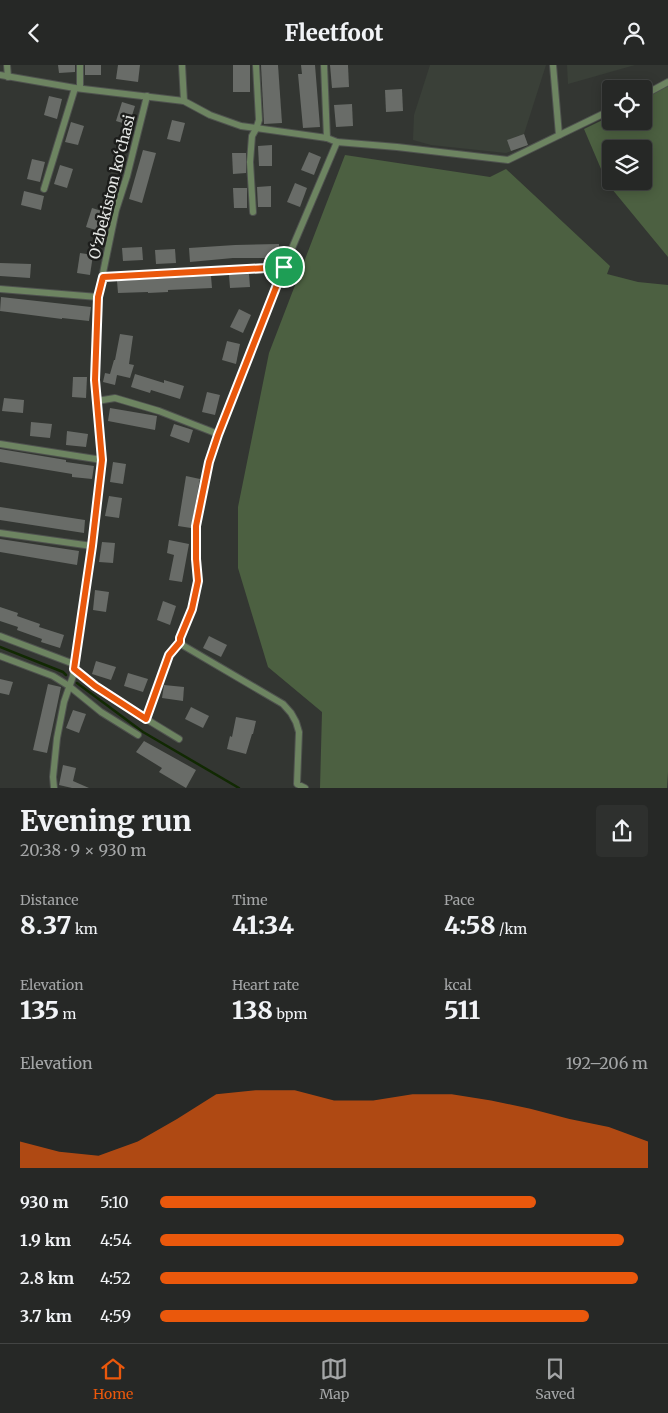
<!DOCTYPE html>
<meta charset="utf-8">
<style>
body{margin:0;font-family:Merriweather,serif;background:#2e302e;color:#f1f3f6;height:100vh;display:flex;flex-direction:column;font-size:19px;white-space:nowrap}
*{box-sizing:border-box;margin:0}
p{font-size:16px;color:#a4a6a7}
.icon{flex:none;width:28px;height:28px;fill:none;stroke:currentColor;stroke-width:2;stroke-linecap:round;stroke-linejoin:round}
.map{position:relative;height:723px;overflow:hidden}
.side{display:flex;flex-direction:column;background:#262826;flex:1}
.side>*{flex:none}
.fabs{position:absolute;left:602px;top:15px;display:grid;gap:10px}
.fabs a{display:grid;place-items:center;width:50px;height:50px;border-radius:5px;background:#262826;box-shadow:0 2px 12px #0003,0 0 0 1px #424443;font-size:25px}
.pin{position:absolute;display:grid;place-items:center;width:42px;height:42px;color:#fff;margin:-21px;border:2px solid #fff;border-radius:50%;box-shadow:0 1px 5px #0007}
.round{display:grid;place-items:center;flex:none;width:52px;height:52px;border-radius:5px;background:#2e302e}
.head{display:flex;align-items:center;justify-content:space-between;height:85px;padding:0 20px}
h1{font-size:28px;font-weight:800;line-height:38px}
.figures{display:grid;grid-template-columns:repeat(3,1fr);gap:8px;height:85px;padding:5px 20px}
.figures div{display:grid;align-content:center}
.figures b{font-size:25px;font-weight:800}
.figures small{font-size:14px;font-weight:400}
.figures p{font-size:14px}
.chart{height:140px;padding:10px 20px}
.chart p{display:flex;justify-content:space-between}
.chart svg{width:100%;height:90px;margin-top:5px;fill:#ea580c;opacity:.7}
ul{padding:0 20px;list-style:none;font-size:16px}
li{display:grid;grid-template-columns:80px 60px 1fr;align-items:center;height:38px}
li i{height:12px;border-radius:6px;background:#ea580c}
header{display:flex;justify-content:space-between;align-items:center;height:65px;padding:0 20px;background:#262826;font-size:22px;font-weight:800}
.dock{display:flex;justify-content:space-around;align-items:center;height:70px;border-top:1px solid #424443;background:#262826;font-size:14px;color:#a4a6a7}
.dock a{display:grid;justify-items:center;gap:2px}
.dock .active{color:#ea580c}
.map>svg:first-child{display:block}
.built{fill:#3a4038}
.green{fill:#4c6041;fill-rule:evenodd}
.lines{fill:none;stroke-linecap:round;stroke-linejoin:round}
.stream{stroke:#112902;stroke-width:2.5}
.building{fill:#696c68}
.minor-casing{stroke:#4f524f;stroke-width:8}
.minor{stroke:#6d8461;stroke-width:6}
.route-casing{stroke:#fff;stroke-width:10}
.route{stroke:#ea580c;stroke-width:6}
.labels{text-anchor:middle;stroke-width:5;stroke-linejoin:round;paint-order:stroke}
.street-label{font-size:15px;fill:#e5e7e5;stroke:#1c1d1b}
</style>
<header><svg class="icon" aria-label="back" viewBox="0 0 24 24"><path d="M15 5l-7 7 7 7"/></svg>Fleetfoot<svg class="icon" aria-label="person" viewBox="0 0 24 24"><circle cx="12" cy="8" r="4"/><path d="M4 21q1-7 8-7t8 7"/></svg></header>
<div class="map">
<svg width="668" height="723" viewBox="0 0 668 723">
<rect width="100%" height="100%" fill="#333632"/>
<g class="built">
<path d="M430 0H546L524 69 528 80 506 88 431 80 413 75 414 50Z"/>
<path d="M567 0H635L568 19Z"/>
</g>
<g class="green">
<path d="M668 21V192L607 118 584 64 611 51V56H644V34ZM611 84H644V116H611Z"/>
<path d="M345 90 490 112 506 104 610 201 607 209 638 217 668 220V707L667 723H320L322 647 268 602 238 503V442L269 288Z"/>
</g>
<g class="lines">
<g class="stream">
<path d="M0 582 63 607 66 610"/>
<path d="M77 618 143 667 239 723"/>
</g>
</g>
<g class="building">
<path d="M58 0H75V7L59 8Z"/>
<rect x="85" y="0" width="16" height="10"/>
<path d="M118 0H140L138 17 116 14Z"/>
<rect x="233" y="0" width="17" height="27"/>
<path d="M261 0H278L282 58 264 59Z"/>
<path d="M301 0H315L320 62 303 63 298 9H302Z"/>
<path d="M330 0H348L349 22 332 23Z"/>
<path d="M402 24 403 46 386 47 385 25Z"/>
<path d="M49 31 62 34 57 54 44 50Z"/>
<path d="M122 37 135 41 129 60 116 56Z"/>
<path d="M352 39 353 61 336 62 334 40Z"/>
<path d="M172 55 185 58 180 77 167 74Z"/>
<path d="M71 57 84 61 78 80 65 77Z"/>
<path d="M524 69 528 80 511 86 507 75Z"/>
<path d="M272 80V101H259L258 81Z"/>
<path d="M143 85 156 88 142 138 129 134Z"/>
<path d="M309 87 321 92 314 110 301 105Z"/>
<path d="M232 88H246V108L233 109Z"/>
<path d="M32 94 45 97 40 117 27 114Z"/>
<path d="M60 100 73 104 67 123 54 119Z"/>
<path d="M295 118 307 123 300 142 287 137Z"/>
<path d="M271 121V142H258L257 122Z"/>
<path d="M233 123H247V143H234Z"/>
<path d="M24 126 44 131 41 145 21 140Z"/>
<path d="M92 143 105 147 99 166 86 162Z"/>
<path d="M279 179V193H233L190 197 189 183 235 180Z"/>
<path d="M142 182 143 195 123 196 122 183Z"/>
<path d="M175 184 176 198 156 199 155 185Z"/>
<path d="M80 188 93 190 90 210 77 208Z"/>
<path d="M0 198 31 199 30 213 0 211Z"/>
<path d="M249 209 250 222 230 223 229 210Z"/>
<path d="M211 211 212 223 168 225V227L148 228V227L118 228 117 216Z"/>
<path d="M1 232 91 242 89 256 62 253V254L0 246Z"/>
<path d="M239 244 251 250 243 268 230 262Z"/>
<path d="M120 269 133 271 129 299 134 300 130 313 117 310 115 320 103 317 105 308 110 309 114 295H115Z"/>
<path d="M227 276 240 279 236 299 222 295Z"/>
<path d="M135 309 164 318V315L184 321 180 334 151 325 150 328 131 322Z"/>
<path d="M73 312H87L86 333 72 332Z"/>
<path d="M207 327 220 330 215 350 202 347Z"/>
<path d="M4 333 24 335 23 348 2 346Z"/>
<path d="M110 343 157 351 155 365 108 356Z"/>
<path d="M31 357 52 359 50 373 30 371Z"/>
<path d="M174 359 193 365 189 378 170 371Z"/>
<path d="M67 366 88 369 86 382 66 380Z"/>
<path d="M0 384 66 395V397L94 401 92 414 72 412V409L0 397Z"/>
<path d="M113 397 126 399 123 419 110 417Z"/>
<path d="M186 411 200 414 191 463 178 461Z"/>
<path d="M109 431 122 433 119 453 105 451Z"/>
<path d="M0 442 85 455 84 468 0 455Z"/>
<path d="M0 474 79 486 77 500 0 487Z"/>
<path d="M169 475 189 479 182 517 169 515 174 490 167 488Z"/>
<path d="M102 477 115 478 113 498 99 497Z"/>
<path d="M95 525 109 527 106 547 93 545Z"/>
<path d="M163 536 176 541 170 560 157 555Z"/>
<path d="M0 542 18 548 17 551 40 559 39 562 64 570 60 583 41 577 42 574 17 565 18 562 0 556Z"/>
<path d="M209 571 227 580 221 592 203 583Z"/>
<path d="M96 596 116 602 111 615 92 609Z"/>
<path d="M128 608 148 614 143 627 124 621Z"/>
<path d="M0 614 13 617 9 630 0 628Z"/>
<path d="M48 619 61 622 47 688 33 685Z"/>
<path d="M164 620 184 622 183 636 162 633Z"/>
<path d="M191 642 209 651 203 663 185 654Z"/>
<path d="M73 645 86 649 79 668 66 663Z"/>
<path d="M236 652 256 656 253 669H252L246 689 227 684 230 671 232 672Z"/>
<path d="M144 676 196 705 186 723 159 707 162 703 136 687Z"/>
<path d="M63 700 76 703 73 716 89 723H72L59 720Z"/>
</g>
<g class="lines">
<defs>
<g id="minor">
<path d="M7 0 8 12"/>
<path d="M80 0V23"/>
<path d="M182 0 184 36"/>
<path d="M324 0 327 73"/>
<path d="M553 0 559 70"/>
<path d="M0 10 75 23 184 36 210 50 241 61 327 73 337 77 397 82 508 95 611 45"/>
<path d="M644 30 668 17"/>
<path d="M44 124 75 23"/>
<path d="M253 147 250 97 252 71 256 64 259 55 256 0"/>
<path d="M103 212 284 202"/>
<path d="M0 224 98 232"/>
<path d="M97 336 115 333 159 346 218 369"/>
<path d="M0 379 102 395"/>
<path d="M0 468 92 481"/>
<path d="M0 571 74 599"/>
<path d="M0 591 53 611 69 621 101 647 138 670"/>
<path d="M74 604C107 631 143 652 179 674"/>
<path d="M146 654 169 589 180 577"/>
<path d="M54 723 53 712 57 673 64 637 73 611 92 481 102 395 95 315 98 232 116 145 127 111 147 31"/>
<path d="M305 723 297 719 299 667 296 657 291 648 283 639 184 581 180 577 179 573 192 544 198 516 196 495V461L209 397 218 369 279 214 337 77"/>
</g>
</defs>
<use href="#minor" class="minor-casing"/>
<use href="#minor" class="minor"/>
</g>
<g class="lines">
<defs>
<path id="route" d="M284 202 218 370 209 397 196 461V494L198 516 192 544 180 573V577L169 590 146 654 95 621 74 604 92 481 102 395 95 315 98 232 103 212Z"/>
</defs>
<use href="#route" class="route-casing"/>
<use href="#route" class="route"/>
</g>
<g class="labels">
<g class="street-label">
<text transform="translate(112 122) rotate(-76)" y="5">O‘zbekiston ko‘chasi</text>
</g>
</g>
</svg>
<div class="fabs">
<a><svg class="icon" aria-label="locate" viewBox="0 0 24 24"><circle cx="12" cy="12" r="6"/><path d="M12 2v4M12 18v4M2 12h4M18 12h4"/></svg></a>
<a><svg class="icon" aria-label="layers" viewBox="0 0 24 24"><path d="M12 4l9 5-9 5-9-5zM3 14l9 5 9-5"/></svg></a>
</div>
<div class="pin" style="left:284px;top:202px;background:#1e9e55"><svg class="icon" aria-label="arrive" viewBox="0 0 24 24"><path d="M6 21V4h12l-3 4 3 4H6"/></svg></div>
</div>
<section class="side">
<div class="head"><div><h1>Evening run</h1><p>20:38 · 9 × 930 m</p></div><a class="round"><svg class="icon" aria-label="share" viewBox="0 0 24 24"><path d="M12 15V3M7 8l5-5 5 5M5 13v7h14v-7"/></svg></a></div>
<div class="figures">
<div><p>Distance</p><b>8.37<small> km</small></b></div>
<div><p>Time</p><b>41:34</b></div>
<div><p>Pace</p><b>4:58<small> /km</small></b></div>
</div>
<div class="figures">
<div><p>Elevation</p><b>135<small> m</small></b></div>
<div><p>Heart rate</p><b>138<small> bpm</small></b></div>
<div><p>kcal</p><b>511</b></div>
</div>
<div class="chart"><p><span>Elevation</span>192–206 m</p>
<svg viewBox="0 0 160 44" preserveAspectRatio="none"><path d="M0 44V31L10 36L20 38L30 31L40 20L50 8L60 6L70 6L80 11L90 11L100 8L110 8L120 11L130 15L140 20L150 24L160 31V44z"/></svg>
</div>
<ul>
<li><b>930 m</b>5:10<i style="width:77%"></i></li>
<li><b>1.9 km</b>4:54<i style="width:95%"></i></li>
<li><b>2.8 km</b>4:52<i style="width:98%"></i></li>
<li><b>3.7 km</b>4:59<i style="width:88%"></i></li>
</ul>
</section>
<nav class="dock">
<a class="active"><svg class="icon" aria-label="home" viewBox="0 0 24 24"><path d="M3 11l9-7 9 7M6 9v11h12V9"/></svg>Home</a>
<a><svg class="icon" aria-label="map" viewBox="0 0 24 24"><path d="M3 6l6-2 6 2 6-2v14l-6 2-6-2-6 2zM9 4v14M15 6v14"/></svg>Map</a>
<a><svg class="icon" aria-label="saved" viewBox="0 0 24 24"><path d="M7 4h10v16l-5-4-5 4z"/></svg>Saved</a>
</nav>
